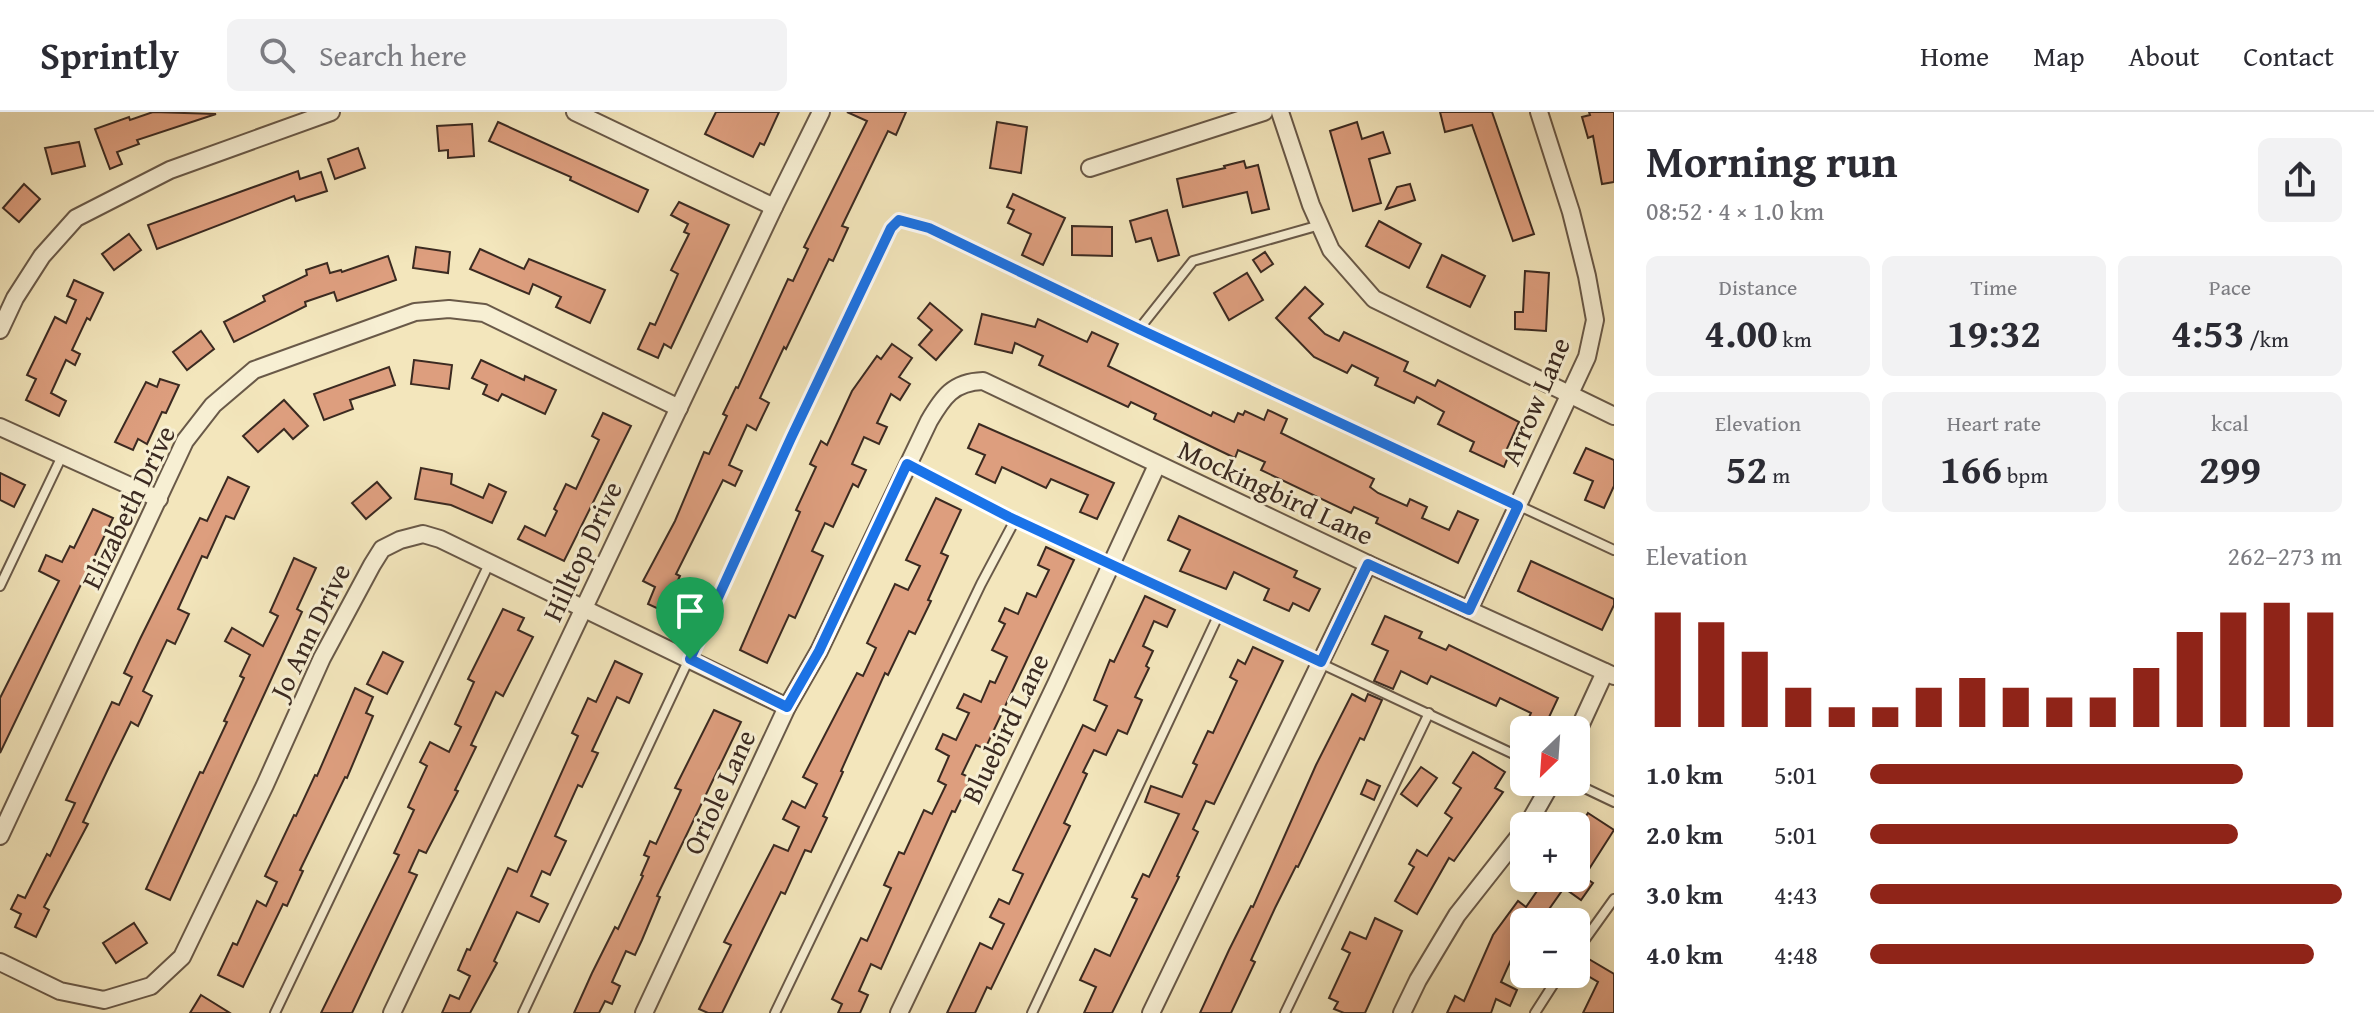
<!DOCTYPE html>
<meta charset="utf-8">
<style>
body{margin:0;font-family:"Gentium Book Plus",serif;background:#f2f2f3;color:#2b2b33;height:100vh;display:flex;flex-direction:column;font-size:30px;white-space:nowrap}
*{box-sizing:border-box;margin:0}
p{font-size:26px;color:#7c7c81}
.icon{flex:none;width:44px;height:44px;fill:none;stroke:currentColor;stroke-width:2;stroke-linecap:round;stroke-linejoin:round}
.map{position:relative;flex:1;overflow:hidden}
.side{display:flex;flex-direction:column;background:#fff;width:760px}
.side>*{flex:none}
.needle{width:52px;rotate:205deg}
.buttons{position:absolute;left:1510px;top:604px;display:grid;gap:16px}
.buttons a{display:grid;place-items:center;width:80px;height:80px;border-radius:12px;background:#fff;box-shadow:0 4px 20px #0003;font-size:40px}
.pin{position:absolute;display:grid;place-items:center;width:68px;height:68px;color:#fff;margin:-82px -34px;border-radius:50% 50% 50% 0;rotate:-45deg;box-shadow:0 0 8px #0007}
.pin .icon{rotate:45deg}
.round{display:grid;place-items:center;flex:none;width:84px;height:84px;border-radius:12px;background:#f2f2f3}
.summary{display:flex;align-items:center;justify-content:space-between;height:136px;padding:0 32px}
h1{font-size:44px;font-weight:700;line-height:60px}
.figures{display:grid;grid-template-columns:repeat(3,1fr);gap:12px;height:136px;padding:8px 32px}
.figures div{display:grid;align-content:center;border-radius:12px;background:#f2f2f3;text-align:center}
.figures b{font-size:40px;font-weight:700}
.figures small{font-size:22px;font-weight:400}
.figures p{font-size:22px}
.chart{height:224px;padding:16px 32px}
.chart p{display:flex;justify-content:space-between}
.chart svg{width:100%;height:144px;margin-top:8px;stroke:#8f2418;stroke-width:6}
ul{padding:0 32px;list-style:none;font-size:26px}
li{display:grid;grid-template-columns:128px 96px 1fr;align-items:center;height:60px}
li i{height:20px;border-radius:10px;background:#8f2418}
header{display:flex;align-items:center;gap:48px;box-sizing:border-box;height:112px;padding:0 40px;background:#fff;border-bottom:2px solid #e1e1e2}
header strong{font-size:38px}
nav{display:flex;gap:44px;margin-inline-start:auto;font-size:28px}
.search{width:560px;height:72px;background:#f2f2f3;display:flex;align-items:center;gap:20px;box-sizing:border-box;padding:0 28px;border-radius:12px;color:#7c7c81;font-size:30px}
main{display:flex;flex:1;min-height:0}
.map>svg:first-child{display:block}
.building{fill:#dd9e7e;stroke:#3b2a21;stroke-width:2}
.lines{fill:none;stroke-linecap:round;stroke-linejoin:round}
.lane-casing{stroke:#695948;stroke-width:12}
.street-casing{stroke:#695948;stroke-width:20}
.lane{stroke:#f7efd3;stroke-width:8}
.street{stroke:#f7efd3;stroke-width:16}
.route-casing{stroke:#fff;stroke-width:16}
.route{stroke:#1a73e8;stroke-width:10}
.labels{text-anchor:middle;stroke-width:6;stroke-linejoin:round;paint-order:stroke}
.street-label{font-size:28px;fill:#3b2a21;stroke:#f7efd3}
</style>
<header>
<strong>Sprintly</strong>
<div class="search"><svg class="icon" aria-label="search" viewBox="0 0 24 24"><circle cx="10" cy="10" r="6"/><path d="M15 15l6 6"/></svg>Search here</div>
<nav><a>Home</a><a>Map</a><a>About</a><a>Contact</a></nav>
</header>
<main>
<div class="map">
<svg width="1614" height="901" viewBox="0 0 1614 901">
<rect width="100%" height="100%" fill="#f3e6bc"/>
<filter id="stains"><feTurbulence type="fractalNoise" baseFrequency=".0025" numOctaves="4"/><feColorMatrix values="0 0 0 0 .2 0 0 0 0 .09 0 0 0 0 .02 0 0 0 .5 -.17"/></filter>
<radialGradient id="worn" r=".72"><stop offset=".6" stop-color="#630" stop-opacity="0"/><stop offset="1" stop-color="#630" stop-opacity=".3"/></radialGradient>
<g class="building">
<path d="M153 0 216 2 137 28 139 32 117 40 122 52 110 57 95 17 129 5 130 8Z"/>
<path d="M716 0H779L764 33 760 31 753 45 705 22Z"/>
<path d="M847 0H906L896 23 888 19 842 114 848 116 833 149 829 147 786 237 784 235 760 286 769 291 756 318 747 313 729 353 742 359 735 374 723 368 676 462 680 464 663 499 648 492 655 475 643 469 675 409 704 340 709 342 727 304 723 302 736 275 738 276 788 167 793 169 808 137 804 135 867 9Z"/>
<path d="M1440 0H1492L1534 122 1513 129 1472 13 1445 20Z"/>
<path d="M1589 0H1614V70L1602 72 1593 24 1588 26 1582 5 1590 3Z"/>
<path d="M498 10 648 78 638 100 570 68 571 65 489 29Z"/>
<path d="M997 10 1027 15 1021 61 990 56Z"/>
<path d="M1357 10 1362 27 1383 20 1390 41 1369 47 1381 91 1353 99 1330 19Z"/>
<path d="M472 12 474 44 448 46V38L439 39 437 14Z"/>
<path d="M79 30 85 54 52 62 45 36Z"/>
<path d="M358 36 365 56 335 67 328 47Z"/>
<path d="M1244 49 1246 56 1258 53 1269 97 1252 101 1247 80 1183 95 1177 67 1225 56 1224 54Z"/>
<path d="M298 59 300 67 321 60 327 79 296 89 294 84 157 137 148 113Z"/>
<path d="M24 72 40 87 19 110 3 96Z"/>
<path d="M1410 72 1415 88 1386 97 1397 75Z"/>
<path d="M1013 82 1065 106 1043 153 1022 143 1031 122 1008 111 1014 98 1007 95Z"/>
<path d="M679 90 729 113 671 236 664 232 658 246 638 237 650 211 655 213 678 162 671 158 689 122 684 120 688 112 671 103Z"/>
<path d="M1167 98 1179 143 1158 149 1151 126 1136 130 1130 109Z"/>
<path d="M1379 109 1421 132 1409 156 1366 134Z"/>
<path d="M1072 114 1112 115V144L1072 143Z"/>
<path d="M129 122 141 138 114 158 102 142Z"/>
<path d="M416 135 450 140 448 161 413 156Z"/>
<path d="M480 137 524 157 529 147 605 178 590 211 556 195 561 185 533 172 529 182 470 157Z"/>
<path d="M1265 140 1273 152 1261 160 1253 148Z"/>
<path d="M1442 143 1485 164 1470 195 1427 175Z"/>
<path d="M388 144 396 168 337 189 334 180 305 190 306 194 234 230 224 210 265 189 263 184 307 163 306 158 327 151 330 161 341 158 342 160Z"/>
<path d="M1525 159 1549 161 1546 219 1515 217V200H1523Z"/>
<path d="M1247 161 1263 188 1229 208 1214 181Z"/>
<path d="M74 168 103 181 90 208 87 206 72 238 80 242 75 253 66 248 51 281 66 289 59 304 26 288 36 267 27 263 55 205 66 211 76 188 67 184Z"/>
<path d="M1305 175 1323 192 1309 206 1325 222 1339 229 1344 220 1408 250 1404 259 1435 274 1438 268 1519 310 1505 341 1509 343 1504 355 1470 339 1474 330 1438 312 1444 300 1417 285 1414 291 1375 273 1378 266 1352 253 1347 261 1314 245 1276 206Z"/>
<path d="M930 191 962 218 936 248 919 233 932 218 918 206Z"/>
<path d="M982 202 1035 215 1038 207 1087 230 1092 220 1118 232 1108 254 1211 304 1213 300 1234 310 1238 301 1243 303 1245 299 1264 308 1268 298 1287 307 1281 321 1374 367 1370 375 1378 381 1407 394 1410 387 1427 395 1422 406 1449 418 1458 399 1478 408 1458 451 1376 411 1378 406 1354 395 1351 401 1261 358 1265 350 1238 338 1235 346 1154 307 1156 302 1131 290 1128 295 1039 253 1043 244 1015 231 1012 241 975 232Z"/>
<path d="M201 219 214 237 187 258 173 240Z"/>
<path d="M892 232 912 246 899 265 910 272 900 288 891 282 877 311 887 315 879 332 864 325 852 352 866 358 858 375 853 372 833 415 825 411 812 439 823 444 795 506 789 503 767 551 740 538 800 400 796 398 816 355 810 352 821 329 827 333 852 279 877 244 881 247Z"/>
<path d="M414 248 452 253 449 277 411 272Z"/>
<path d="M481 248 524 268 525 264 556 278 545 302 502 282 498 289 483 282 487 273 472 266Z"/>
<path d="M389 255 395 273 350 288 353 297 324 308 314 282Z"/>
<path d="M160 267 179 273 166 301 162 300 147 332 138 327 133 338 115 330 146 270 157 275Z"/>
<path d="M284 288 308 314 293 327 284 317 258 340 243 324Z"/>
<path d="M603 301 631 314 564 449 518 427 525 414 545 424 557 399 554 397 566 372 576 377 599 328 592 324Z"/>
<path d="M979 312 1114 371 1097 407 1080 400 1088 383 1051 367 1046 376 1002 355 995 371 976 362 985 343 968 336Z"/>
<path d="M1586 336 1614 348V374L1604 396 1585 388 1593 369 1574 361Z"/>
<path d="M421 356 452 362 451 372 483 386 489 372 506 380 492 411 451 393 415 387Z"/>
<path d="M0 361 25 373 14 395 0 388Z"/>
<path d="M228 365 249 375 234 407 226 404 207 446 202 444 178 497 189 502 175 532 167 528 143 579 152 584 138 614 131 610 108 657 83 710 88 712 44 795 49 798 36 825 15 815 21 802 11 797 18 783 25 786 47 742 50 744 75 691 66 688 112 590 119 593 132 565 124 561 140 527 200 406 207 409Z"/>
<path d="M377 370 391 386 366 407 352 391Z"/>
<path d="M936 386 961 398 941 441 948 444 928 488 931 489 915 522 909 519 888 563 885 561 841 659 843 660 823 704 827 706 811 740 805 738 785 782 781 780 722 901H708L699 897 731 833 724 830 774 733 788 739 799 715 783 707 792 689 805 696 817 672 803 665 857 561 863 564 876 536 867 531 895 472 908 478 920 454 906 448Z"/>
<path d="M93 397 113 406 0 641V586L59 469 39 459 46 443 62 450 70 434 74 436Z"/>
<path d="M1179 404 1297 459 1294 465 1320 477 1309 499 1293 491 1289 499 1264 488 1269 477 1234 460 1226 477 1180 459 1190 438 1168 428Z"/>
<path d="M1046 435 1074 448 985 637 976 633 962 662 971 666 955 700 952 699 881 857 871 852 859 879 868 883 860 901H838L842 892 832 887 861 826 867 829 891 776 884 773 899 740 904 742 924 698 932 702 946 673 938 669 949 644 936 637 943 622 956 628 969 601 957 596 964 582 981 590 990 569 995 571 1007 545 992 538 1005 512 999 509 1005 496 1018 502 1027 481 1036 485 1049 458 1038 453Z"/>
<path d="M294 446 316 456 297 497 302 500 170 788 146 777 200 660 203 661 227 610 224 609 244 566 240 564 250 543 225 529 232 516 263 534 278 504 270 500Z"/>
<path d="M1531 449 1614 487V493L1602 518 1518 479Z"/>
<path d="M1145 484 1175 498 1167 515 1154 509 1143 534 1153 539 1146 554 1149 556 1135 585 1142 588 1127 622 1118 618 1106 643 1094 638 1083 660 1087 662 1064 711 1070 714 991 877 987 875 975 901H947L980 831 992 837 1004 812 990 805 999 787 1009 792 1023 762 1013 758 1083 613 1095 619 1107 594 1094 588 1110 548 1114 550Z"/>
<path d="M503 497 524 506 518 518 533 525 503 584 496 580 471 633 476 635 455 678 458 679 426 741 419 738 409 760 417 763 352 901H321L399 743 394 741 414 698 408 695 427 654 420 650 430 630 449 640 461 615 455 612 474 570 468 567Z"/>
<path d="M1385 504 1422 520 1419 526 1446 538 1449 533 1558 586 1543 618H1523L1531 601 1500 586 1496 594 1431 564 1427 572 1401 559 1393 577 1374 569 1388 539 1372 532Z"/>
<path d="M1253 535 1283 549 1214 692 1206 689 1193 717 1198 720 1177 764 1179 765 1112 901H1084L1096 875 1080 868 1095 837 1110 844 1137 787 1132 785 1143 762 1149 765 1179 702 1145 690 1151 674 1182 685 1197 653 1193 651 1208 619 1213 621 1237 569 1230 565 1238 548 1245 552Z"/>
<path d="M383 540 403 550 387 582 367 572Z"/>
<path d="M615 549 642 562 629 591 617 585 592 639 598 641 582 675 578 673 555 724 566 729 550 763 542 759 531 784 548 792 539 810 517 800 494 849 497 851 470 901H442L450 883 459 887 470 864 458 858 467 837 470 838 508 756 517 760 578 624 572 621 588 586 596 590Z"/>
<path d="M355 576 373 585 366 601 373 604 347 666 345 665 300 758 303 759 287 794 283 792 243 875 218 863 233 831 237 833 257 789 266 794 277 770 265 764 294 703 296 704 315 663 317 664Z"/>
<path d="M1352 582 1365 589 1368 582 1382 588 1364 628 1360 626 1298 755 1296 754 1275 796 1251 848 1255 850 1231 901H1200L1229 838 1251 794 1253 795 1316 653Z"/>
<path d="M714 598 741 610 657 784 660 785 642 828 635 843 626 839 612 870 620 874 612 892 605 889 599 901H574L592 861 615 815 618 817 643 764 641 763 649 745 644 743 650 729 656 732 681 678 675 676Z"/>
<path d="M1473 640 1505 660 1495 676 1503 680 1454 749 1449 746 1417 802 1395 789 1414 755 1409 752 1417 738 1427 744 1452 706 1445 701 1461 676 1453 671Z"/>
<path d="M1421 655 1437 666 1417 694 1401 682Z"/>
<path d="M1367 668 1380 674 1374 688 1361 682Z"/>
<path d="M1588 701 1614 718 1584 765 1593 771 1581 788 1564 776 1540 810H1524V845L1515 839 1501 870 1517 878 1510 894 1496 887 1491 901H1447L1455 884 1464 889 1493 823 1518 789 1526 795 1546 766H1576V720Z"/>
<path d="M1375 806 1402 819 1365 901H1344L1334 897 1338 890 1329 886 1350 841 1342 837 1350 820 1366 827Z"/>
<path d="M134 811 147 831 116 851 103 831Z"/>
<path d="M1582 843 1614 862V901H1583L1598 870 1576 857V851Z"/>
<path d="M201 883 230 901H190Z"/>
</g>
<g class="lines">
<defs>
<g id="lane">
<path d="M1320 113 1193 149 1139 217 1614 438"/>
<path d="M908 352 1009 405 1524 647"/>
<path d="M0 474 62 344"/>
<path d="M1572 670 1614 690"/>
<path d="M1576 840 1614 787"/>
<path d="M275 901 489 452"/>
<path d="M523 901 891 116 899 108 929 116 1093 193 1139 217"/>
<path d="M775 901 981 472 1015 408"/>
<path d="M1032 901 1218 504"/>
<path d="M1285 901 1429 601"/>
<path d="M1535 901 1560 862"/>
</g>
<g id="street">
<path d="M575 0 774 95"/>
<path d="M1280 0 1311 93 1331 138 1374 187 1614 304"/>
<path d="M1090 56 1264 0"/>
<path d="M0 218 15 186 42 144 76 106 170 58 331 0"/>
<path d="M0 315 159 387"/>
<path d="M1469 498 1587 245 1595 208 1587 164 1571 100 1539 0"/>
<path d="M1576 623 1605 560"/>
<path d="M1527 714 1552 670"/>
<path d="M0 724 185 329 213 293 254 258 415 200 449 197 484 201 679 296"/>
<path d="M0 850 60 879 104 888 151 874 182 845 265 673 322 546 372 453 382 437 400 428 423 422 440 427 787 595"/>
<path d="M392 901 774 95 821 0"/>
<path d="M644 901 787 595 819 539 929 309C943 285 953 270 983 269L1368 452 1614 564"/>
<path d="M899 901 1056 572 1157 353"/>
<path d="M1151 901 1368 452"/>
<path d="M1402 901 1418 868 1457 803 1524 718"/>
</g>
</defs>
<use href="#lane" class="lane-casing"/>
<use href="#street" class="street-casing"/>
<use href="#lane" class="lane"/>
<use href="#street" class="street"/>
</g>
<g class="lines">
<defs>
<path id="route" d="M899 108 929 116 1139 217 1518 394 1469 498 1368 452 1321 550 1009 405 907 352 819 539 787 595 690 547 791 326 891 116Z"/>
</defs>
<use href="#route" class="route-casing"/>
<use href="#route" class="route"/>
</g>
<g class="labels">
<g class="street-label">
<text transform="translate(1535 289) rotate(-67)" y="10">Arrow Lane</text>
<text transform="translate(1276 380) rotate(25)" y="10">Mockingbird Lane</text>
<text transform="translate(128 395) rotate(-64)" y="10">Elizabeth Drive</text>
<text transform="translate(582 439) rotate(-65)" y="10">Hilltop Drive</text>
<text transform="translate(310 519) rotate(-64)" y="10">Jo Ann Drive</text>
<text transform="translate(1005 616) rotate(-64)" y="10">Bluebird Lane</text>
<text transform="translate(719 680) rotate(-65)" y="10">Oriole Lane</text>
</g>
</g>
<rect width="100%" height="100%" filter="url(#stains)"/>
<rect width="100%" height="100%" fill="url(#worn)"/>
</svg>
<div class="buttons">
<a><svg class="needle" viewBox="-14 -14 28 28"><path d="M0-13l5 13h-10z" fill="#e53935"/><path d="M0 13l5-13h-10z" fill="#7c7c81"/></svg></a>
<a>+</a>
<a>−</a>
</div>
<div class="pin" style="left:690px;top:547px;background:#1e9e55"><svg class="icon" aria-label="arrive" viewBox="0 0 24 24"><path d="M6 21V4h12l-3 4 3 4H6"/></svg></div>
</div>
<section class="side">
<div class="summary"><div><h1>Morning run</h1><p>08:52 · 4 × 1.0 km</p></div><a class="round"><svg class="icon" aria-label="share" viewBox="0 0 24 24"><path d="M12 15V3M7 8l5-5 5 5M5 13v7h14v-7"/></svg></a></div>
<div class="figures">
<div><p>Distance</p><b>4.00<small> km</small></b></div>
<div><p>Time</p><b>19:32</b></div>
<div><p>Pace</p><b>4:53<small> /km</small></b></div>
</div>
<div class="figures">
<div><p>Elevation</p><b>52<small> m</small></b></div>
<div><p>Heart rate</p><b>166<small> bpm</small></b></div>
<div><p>kcal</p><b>299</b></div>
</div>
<div class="chart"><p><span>Elevation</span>262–273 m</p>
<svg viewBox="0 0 160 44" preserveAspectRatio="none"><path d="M5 44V9M15 44V12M25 44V21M35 44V32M45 44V38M55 44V38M65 44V32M75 44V29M85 44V32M95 44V35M105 44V35M115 44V26M125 44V15M135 44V9M145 44V6M155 44V9"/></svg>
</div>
<ul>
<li><b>1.0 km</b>5:01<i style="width:79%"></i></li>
<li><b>2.0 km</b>5:01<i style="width:78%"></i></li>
<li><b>3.0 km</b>4:43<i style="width:100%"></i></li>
<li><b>4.0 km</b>4:48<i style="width:94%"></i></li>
</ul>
</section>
</main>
